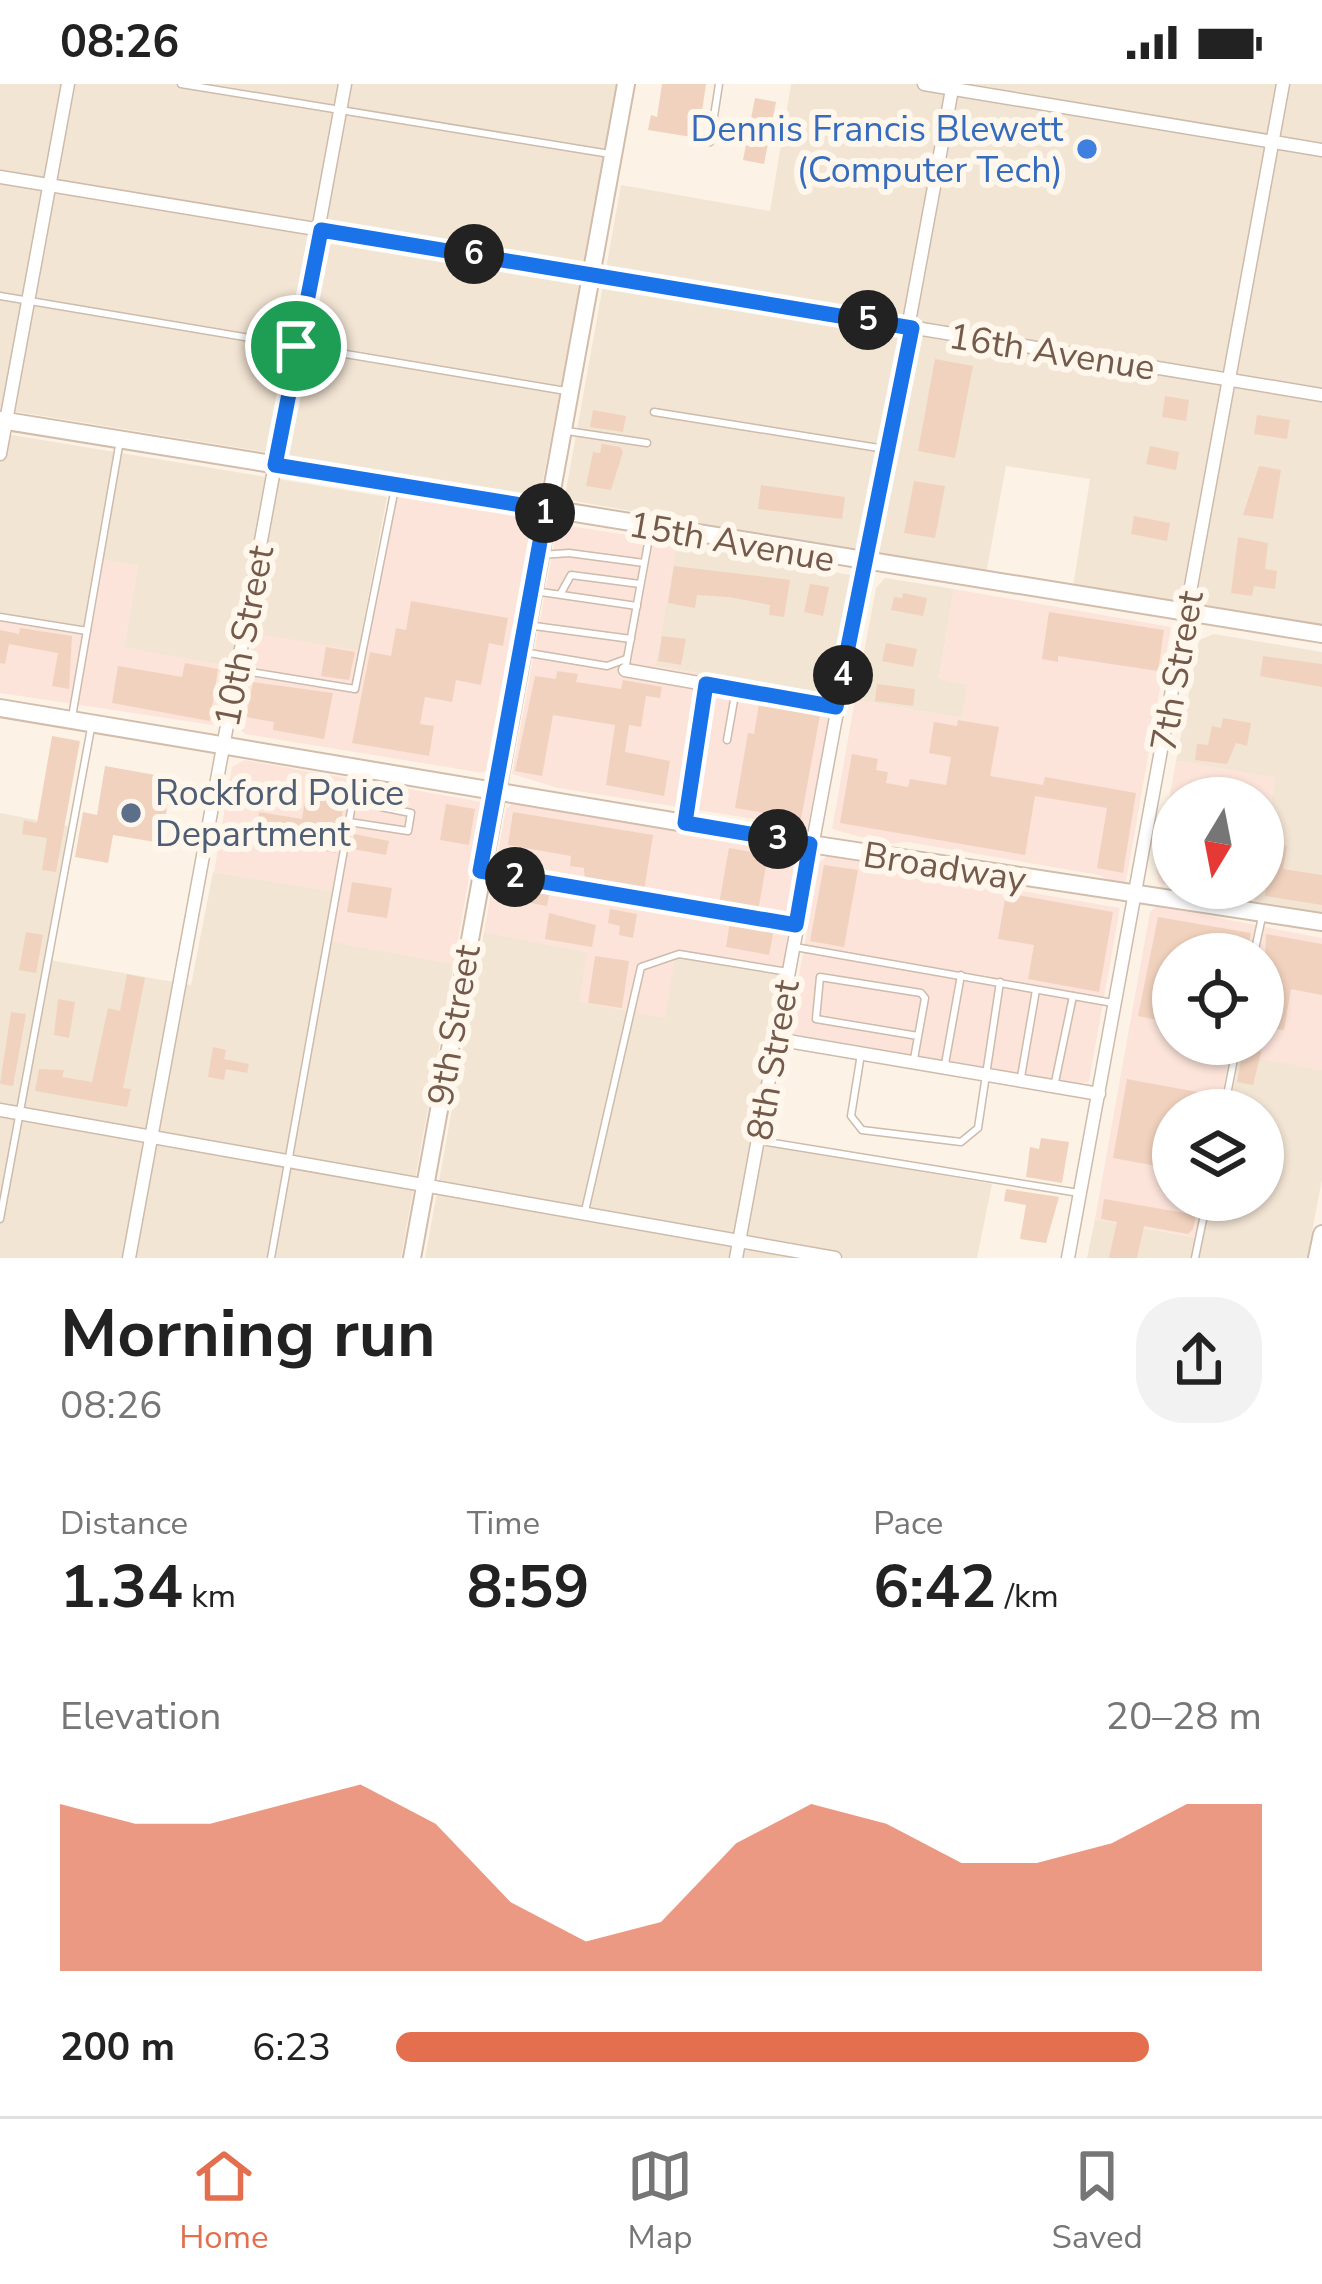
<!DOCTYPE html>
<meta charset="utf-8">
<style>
body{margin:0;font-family:"Nunito Sans",sans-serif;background:#f2f2f2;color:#222;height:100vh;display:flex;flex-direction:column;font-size:45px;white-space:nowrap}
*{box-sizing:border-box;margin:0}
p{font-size:39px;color:#767676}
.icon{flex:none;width:66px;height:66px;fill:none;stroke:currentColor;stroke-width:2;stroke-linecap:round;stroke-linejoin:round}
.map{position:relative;height:1174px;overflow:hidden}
.side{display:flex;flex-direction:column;background:#fff;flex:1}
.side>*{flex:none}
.needle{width:78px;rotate:190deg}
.tools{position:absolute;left:1152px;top:693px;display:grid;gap:24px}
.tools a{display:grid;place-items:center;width:132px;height:132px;border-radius:50%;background:#fff;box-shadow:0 3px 9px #0004;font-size:60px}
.pin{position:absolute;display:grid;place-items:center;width:102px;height:102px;color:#fff;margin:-51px;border:6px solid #fff;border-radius:50%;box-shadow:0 3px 12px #0007}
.km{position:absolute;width:60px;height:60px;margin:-30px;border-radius:50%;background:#222;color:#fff;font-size:33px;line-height:60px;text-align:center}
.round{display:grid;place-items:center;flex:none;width:126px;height:126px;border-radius:48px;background:#f2f2f2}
.head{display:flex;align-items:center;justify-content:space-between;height:204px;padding:0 60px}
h1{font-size:66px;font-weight:700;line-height:90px}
.figures{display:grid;grid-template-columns:repeat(3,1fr);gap:18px;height:204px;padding:12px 60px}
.figures div{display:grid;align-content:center}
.figures b{font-size:60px;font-weight:700}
.figures small{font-size:33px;font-weight:400}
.figures p{font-size:33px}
.chart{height:336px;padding:24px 60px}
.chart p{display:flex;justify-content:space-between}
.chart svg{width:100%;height:216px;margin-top:12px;fill:#e36f4e;opacity:.7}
ul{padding:0 60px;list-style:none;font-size:39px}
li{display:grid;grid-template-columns:192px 144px 1fr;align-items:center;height:90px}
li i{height:30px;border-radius:15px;background:#e36f4e}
.status{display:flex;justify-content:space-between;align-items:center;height:84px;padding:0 60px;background:#fff;direction:ltr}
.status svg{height:33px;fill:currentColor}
.menu{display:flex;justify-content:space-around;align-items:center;height:168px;border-top:3px solid #e0e0e0;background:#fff;font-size:33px;color:#767676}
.menu a{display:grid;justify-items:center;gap:6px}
.menu .on{color:#e36f4e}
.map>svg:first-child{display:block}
.residential{fill:#f3e5d4}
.commercial{fill:#fce4da;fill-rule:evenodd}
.building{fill:#f1d2be}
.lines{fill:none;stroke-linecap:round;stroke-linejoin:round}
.lane-casing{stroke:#cdbbac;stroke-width:9}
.street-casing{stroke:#cdbbac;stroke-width:15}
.secondary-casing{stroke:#d2bdac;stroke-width:20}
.lane{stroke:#fff;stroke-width:6}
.street{stroke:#fff;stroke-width:12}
.secondary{stroke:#fff;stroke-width:16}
.route-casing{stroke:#fff;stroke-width:24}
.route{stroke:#1a73e8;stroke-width:15}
.shop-dot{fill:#3f7fe0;stroke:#fff7ec;stroke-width:4.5}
.service-dot{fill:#5c6f8a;stroke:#fff7ec;stroke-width:4.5}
.labels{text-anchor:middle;stroke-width:12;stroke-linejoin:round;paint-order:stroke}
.shop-label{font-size:36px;fill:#366cbe;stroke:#fff7ec;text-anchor:end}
.street-label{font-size:36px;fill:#745a4b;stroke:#fff7ec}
.service-label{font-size:36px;fill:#4e5e75;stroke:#fff7ec;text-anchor:start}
</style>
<div class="status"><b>08:26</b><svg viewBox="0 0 49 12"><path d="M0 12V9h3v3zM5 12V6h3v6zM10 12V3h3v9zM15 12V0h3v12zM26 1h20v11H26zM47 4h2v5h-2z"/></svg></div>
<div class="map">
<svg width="1322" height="1174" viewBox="0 0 1322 1174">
<rect width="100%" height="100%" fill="#fcf3e6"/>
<g class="residential">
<path d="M0 0H619L541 406 531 411 0 325Z"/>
<path d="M791 0H1322V545L1073 503 1090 395 1006 382 986 490 569 416 565 412 621 101 770 127Z"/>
<path d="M0 349 387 413 358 567 237 551 231 583 124 564 138 482 97 475 84 543 0 530Z"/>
<path d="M677 459 850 491 853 502 834 611 655 582Z"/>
<path d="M885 494 954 505 939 594 968 601 962 634 855 616 876 504Z"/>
<path d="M1214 550 1322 568V829L1254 817 1256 804H1263V765L1275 694 1176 677 1199 556Z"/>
<path d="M0 729 68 742 44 875 191 901 213 788 333 807 325 856 454 880 401 1174H0Z"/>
<path d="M484 848 588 868 664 934 674 877 681 873 782 892 754 1059 992 1100 977 1174H425Z"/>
<path d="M1240 970 1322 986V1095L1307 1174H1087L1095 1135 1203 1155 1211 1116H1263V1026H1229Z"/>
</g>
<g class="commercial">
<path d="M397 411 525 433 534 441 491 682 483 689 245 650 237 642 253 549 367 568Z"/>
<path d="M564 441 677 459 655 582 834 611 807 745 799 748 767 737 558 704 512 690 556 448Z"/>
<path d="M104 476 138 482 124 563 231 583 219 642 0 609V537L91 550Z"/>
<path d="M954 505 1171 543 1126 797 1115 800 1099 791 907 758 886 760 832 745 855 616 962 634 967 601 939 595Z"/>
<path d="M244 676 482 718 454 880 324 856 332 807 214 788 232 683Z"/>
<path d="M1176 677 1276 694 1263 765V714H1173V803L1159 799 1156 786Z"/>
<path d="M516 717 797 770 782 892 681 873 674 878 665 934 579 918 587 868 484 848 506 725Z"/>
<path d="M830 769 861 779 1120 824 1089 997 1079 1000 794 950 790 939 820 778Z"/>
<path d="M1157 822 1322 854V986L1230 969 1219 1026H1173V1116H1202L1195 1153 1095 1135 1150 828ZM1173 870H1263V960H1173Z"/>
</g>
<g class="building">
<path d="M662 0H706L698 54 648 46 651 31 657 33Z"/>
<path d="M755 14 776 18 764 80 743 76Z"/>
<path d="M935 275 973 282 955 374 918 367Z"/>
<path d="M1165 312 1189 316 1186 337 1162 333Z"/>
<path d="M593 326 626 332 623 348 590 343Z"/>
<path d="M1257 331 1290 336 1287 355 1254 350Z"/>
<path d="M602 360 620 363 623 368 611 406 586 402 593 368 600 369Z"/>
<path d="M1150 362 1179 368 1176 386 1146 380Z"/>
<path d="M1259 382 1281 386 1273 435 1243 431Z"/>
<path d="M914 397 945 402 935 454 904 449Z"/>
<path d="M761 401 845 413 842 435 758 425Z"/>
<path d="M1134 432 1170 439 1167 457 1131 450Z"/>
<path d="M1238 453 1268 459 1265 485 1277 487 1275 505 1254 502 1252 512 1231 509Z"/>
<path d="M674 482 790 496 784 533 769 531 770 521 729 513 697 511 695 524 668 519Z"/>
<path d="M810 500 829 503 823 532 804 528Z"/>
<path d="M903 509 927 514 923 532 891 526 894 513 902 514Z"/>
<path d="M411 517 508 534 503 562 489 559 481 601 456 596 452 618 425 613 420 640 434 642 429 672 352 659 370 568 391 572 396 544 406 546Z"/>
<path d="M1049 528 1164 546 1158 587 1058 572V578L1042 575Z"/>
<path d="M20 544 72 552 69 605 52 602 58 569 9 560 5 580 0 579V546L19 550Z"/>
<path d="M662 552 686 555 681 581 658 577Z"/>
<path d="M886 559 917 565 913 583 882 577Z"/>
<path d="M326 563 355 568 349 596 321 592Z"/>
<path d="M1263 572 1322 580V603L1260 592Z"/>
<path d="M185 579 218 585 210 637 112 619 118 582 182 593Z"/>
<path d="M557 587 578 590 576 598 621 605 623 596 662 603 660 614 646 612 641 643 629 641 625 668 670 677 664 712 606 701 615 641 553 631 542 692 515 687 535 592 556 595Z"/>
<path d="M253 598 333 609 324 655 273 646 274 638 246 633Z"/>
<path d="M877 600 915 605 913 622 875 617Z"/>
<path d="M759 620 820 631 801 735 735 724 748 649 754 650Z"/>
<path d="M1223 634 1251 639 1247 662 1236 659 1227 680 1195 676 1197 660 1208 661 1212 642 1221 644Z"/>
<path d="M958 636 999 643 990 692 1043 701 1045 693 1136 709 1123 789 1097 784 1107 724 1035 712 1025 771 840 739 852 670 878 675 876 686 888 688 886 699 908 703 910 695 946 701 951 673 929 669 934 638 957 642Z"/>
<path d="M52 652 80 657 56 788 42 786 47 754 22 750 24 736 37 739Z"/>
<path d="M105 682 172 694 161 759 113 751 108 779 75 773 83 728 97 731Z"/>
<path d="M309 693 347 700 336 769 298 763 299 754 256 747 259 728 302 735Z"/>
<path d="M446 720 475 725 469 761 440 756Z"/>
<path d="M513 728 653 751 644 807 585 797 584 784 570 782 571 772 508 761Z"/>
<path d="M354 750 389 757 386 771 352 765Z"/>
<path d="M1270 760 1287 762 1283 785 1322 791V821L1265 812Z"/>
<path d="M729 764 768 771 758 827 719 820Z"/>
<path d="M824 781 858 786 844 863 810 857Z"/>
<path d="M352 798 392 804 387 834 347 828Z"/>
<path d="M516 800 550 806 547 822 514 816Z"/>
<path d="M1006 809 1113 828 1099 908 1028 895 1034 861 998 855Z"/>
<path d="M610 825 637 830 633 854 619 851 620 842 608 839Z"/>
<path d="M549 829 596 841 592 863 545 855Z"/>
<path d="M1158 833 1251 849 1247 870H1173V939L1138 932Z"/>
<path d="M730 837 774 845 769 871 726 863Z"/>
<path d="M26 848 43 851 36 889 19 886Z"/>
<path d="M1266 850 1322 860V911L1291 905 1284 946 1263 943Z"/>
<path d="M595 872 629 877 622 924 588 919Z"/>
<path d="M127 890 145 894 123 1004 131 1005 127 1023 35 1007 39 985 64 986 62 993 92 998 108 924 120 927Z"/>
<path d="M58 915 75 918 69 954 54 951Z"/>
<path d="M11 928 26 930 13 1002 0 1000Z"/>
<path d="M1244 960H1263L1253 1001 1237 998Z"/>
<path d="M213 963 226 966 224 975 249 980 247 989 226 985 224 996 208 993Z"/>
<path d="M1127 995 1219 1012 1217 1026H1173V1085L1113 1074Z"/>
<path d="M1041 1054 1069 1058 1062 1099 1026 1093 1030 1063 1039 1065Z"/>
<path d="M1006 1105 1059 1113 1046 1159 1020 1155 1026 1121 1004 1117Z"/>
<path d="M1104 1115 1196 1131 1193 1145 1188 1150 1144 1142 1137 1174H1109L1117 1138 1101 1135Z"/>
</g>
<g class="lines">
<defs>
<g id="lane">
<path d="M181 0 610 70"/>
<path d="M710 58 719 0"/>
<path d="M0 212 566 307"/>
<path d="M654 328 885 365"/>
<path d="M567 347 647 359"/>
<path d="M541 471 569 469 644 479"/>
<path d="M534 507 637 522"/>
<path d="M561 509 571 491 640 500"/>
<path d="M0 533 87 547"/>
<path d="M527 541 631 555"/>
<path d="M523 568 607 582 626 575"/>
<path d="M239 586 355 605 395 404"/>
<path d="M625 586 651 443"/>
<path d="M72 633 120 356"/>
<path d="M727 656 736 605"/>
<path d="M685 735 706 600"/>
<path d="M349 738 408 747 411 729 376 722"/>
<path d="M483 787 796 841"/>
<path d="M795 863 1113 919"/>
<path d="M1254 870 1262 833"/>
<path d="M861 970 851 1032 862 1046 961 1058 978 1044 1000 898"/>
<path d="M914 975 925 914 921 909 820 893 816 935 918 952"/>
<path d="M945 980 961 891"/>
<path d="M1021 993 1036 906"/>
<path d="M1054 1003 1073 912"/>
<path d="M1224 1026 1237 960"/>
<path d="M761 1057 1079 1109"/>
<path d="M585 1127 641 883 679 870 788 888"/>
<path d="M0 1135 91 644"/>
<path d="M271 1174 358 687"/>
<path d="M1195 1174 1207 1116"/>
</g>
<g id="street">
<path d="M924 0 1322 66"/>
<path d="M0 93 1322 311"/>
<path d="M0 370 68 0"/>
<path d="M625 586 836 623"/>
<path d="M776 955 1099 1010"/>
<path d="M0 1026 835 1174"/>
<path d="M129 1174 345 0"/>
<path d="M736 1174 953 0"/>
<path d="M1068 1174 1283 0"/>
</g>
<g id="secondary">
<path d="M0 336 1322 550"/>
<path d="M0 624 810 760 1322 838"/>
<path d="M412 1174 626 0"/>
<path d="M1317 1174 1322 1150"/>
</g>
</defs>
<use href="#lane" class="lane-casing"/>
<use href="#street" class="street-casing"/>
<use href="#secondary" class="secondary-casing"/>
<use href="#lane" class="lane"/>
<use href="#street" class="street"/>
<use href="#secondary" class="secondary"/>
</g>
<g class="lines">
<defs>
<path id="route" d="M321 146 912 244 836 623 706 600 685 739 810 760 796 841 480 787 546 425 275 381Z"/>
</defs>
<use href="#route" class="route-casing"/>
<use href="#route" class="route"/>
</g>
<circle class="shop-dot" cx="1087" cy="65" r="12"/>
<circle class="service-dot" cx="131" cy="729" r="12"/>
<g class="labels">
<g class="shop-label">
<text x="1063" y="57">Dennis Francis Blewett<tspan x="1063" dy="41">(Computer Tech)</tspan></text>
</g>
<g class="street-label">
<text transform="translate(1052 267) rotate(9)" y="13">16th Avenue</text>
<text transform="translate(732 457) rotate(10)" y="13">15th Avenue</text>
<text transform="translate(243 552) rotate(-79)" y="13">10th Street</text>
<text transform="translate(1176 587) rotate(-80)" y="13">7th Street</text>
<text transform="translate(945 782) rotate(9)" y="13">Broadway</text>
<text transform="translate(453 941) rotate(-80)" y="13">9th Street</text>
<text transform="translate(772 976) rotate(-80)" y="13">8th Street</text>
</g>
<g class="service-label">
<text x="155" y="721">Rockford Police<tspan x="155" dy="41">Department</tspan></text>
</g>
</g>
</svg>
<div class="tools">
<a><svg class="needle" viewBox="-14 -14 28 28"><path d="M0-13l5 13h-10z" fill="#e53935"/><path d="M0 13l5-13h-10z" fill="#767676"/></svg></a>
<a><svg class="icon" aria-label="locate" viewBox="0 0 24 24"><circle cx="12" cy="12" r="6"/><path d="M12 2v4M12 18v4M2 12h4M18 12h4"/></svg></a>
<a><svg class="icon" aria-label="layers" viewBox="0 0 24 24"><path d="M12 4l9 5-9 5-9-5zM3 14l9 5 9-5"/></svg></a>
</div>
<div class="pin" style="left:296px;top:262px;background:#1e9e55"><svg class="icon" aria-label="arrive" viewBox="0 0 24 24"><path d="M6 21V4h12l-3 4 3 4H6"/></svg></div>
<b class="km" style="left:545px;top:429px">1</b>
<b class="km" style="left:515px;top:793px">2</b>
<b class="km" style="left:778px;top:755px">3</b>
<b class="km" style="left:843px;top:591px">4</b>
<b class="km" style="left:868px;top:236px">5</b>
<b class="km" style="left:474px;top:170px">6</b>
</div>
<section class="side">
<div class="head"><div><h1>Morning run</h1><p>08:26</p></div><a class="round"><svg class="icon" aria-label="share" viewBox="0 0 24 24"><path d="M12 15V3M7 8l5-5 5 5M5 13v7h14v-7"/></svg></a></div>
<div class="figures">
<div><p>Distance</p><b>1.34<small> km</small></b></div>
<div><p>Time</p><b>8:59</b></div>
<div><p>Pace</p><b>6:42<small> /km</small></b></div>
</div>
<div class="chart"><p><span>Elevation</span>20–28 m</p>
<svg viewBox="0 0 160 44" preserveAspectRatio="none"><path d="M0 44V10L10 14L20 14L30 10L40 6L50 14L60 30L70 38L80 34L90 18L100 10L110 14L120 22L130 22L140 18L150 10L160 10V44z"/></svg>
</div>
<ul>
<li><b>200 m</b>6:23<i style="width:87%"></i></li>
</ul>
</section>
<nav class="menu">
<a class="on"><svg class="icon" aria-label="home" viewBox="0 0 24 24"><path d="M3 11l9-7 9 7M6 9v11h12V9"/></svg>Home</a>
<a><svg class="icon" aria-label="map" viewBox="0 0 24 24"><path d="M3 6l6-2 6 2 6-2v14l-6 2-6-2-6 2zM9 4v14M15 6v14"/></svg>Map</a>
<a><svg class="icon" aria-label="saved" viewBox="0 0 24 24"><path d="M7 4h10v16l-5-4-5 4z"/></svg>Saved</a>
</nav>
